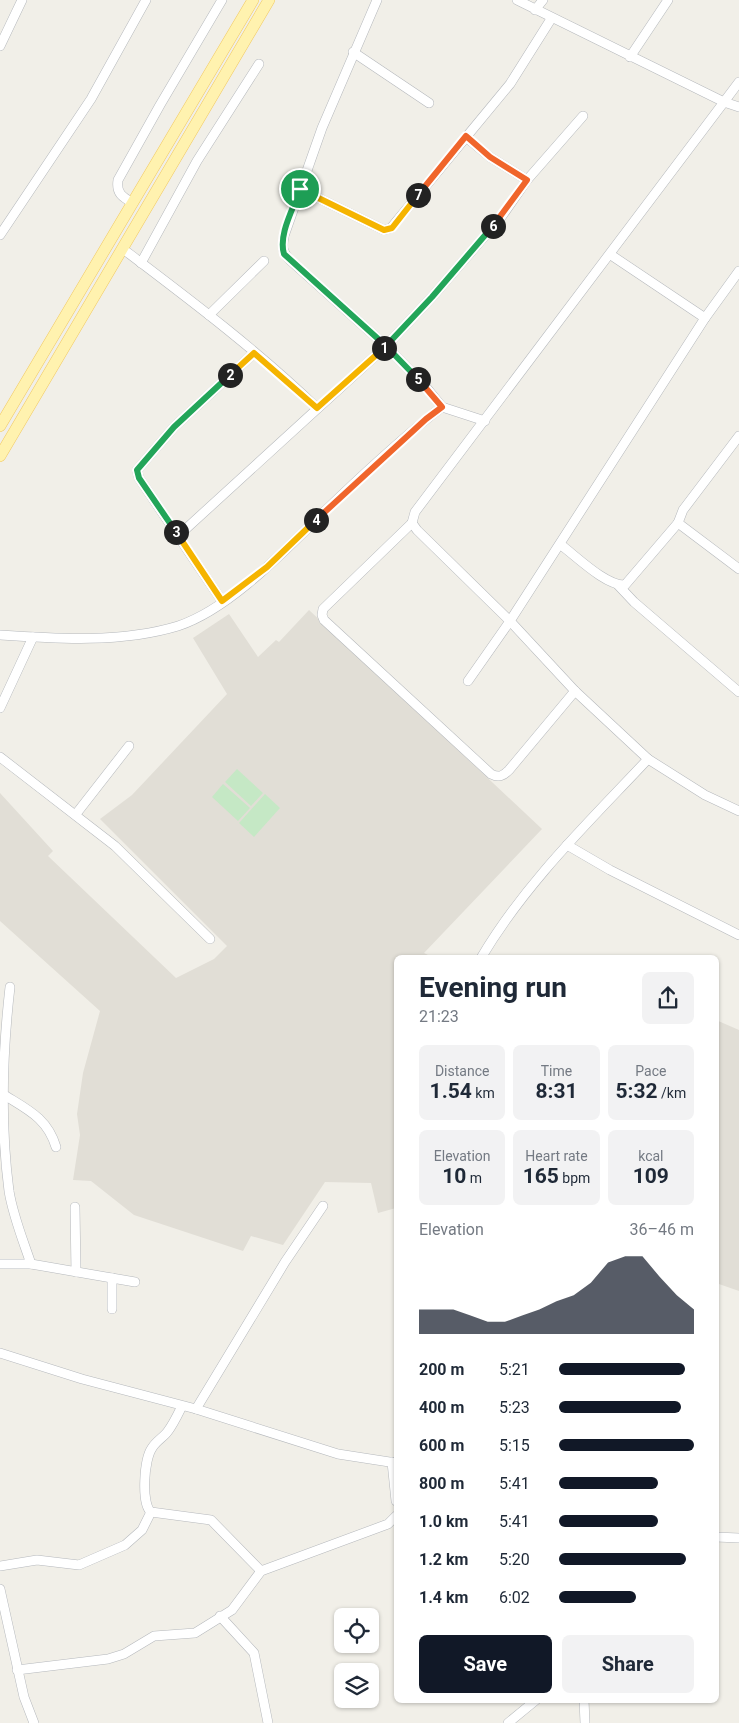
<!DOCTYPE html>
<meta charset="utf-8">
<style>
body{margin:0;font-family:Roboto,sans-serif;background:#f2f2f3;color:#1f2937;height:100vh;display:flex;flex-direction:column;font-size:19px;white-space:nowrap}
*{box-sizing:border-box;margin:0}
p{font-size:16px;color:#747a83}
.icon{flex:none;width:28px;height:28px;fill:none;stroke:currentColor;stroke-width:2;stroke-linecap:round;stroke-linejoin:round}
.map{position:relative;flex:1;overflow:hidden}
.side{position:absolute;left:394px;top:955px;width:325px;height:748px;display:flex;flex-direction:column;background:#fff;border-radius:8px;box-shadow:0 1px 4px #0004}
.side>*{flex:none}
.fabs{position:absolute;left:334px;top:1608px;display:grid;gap:10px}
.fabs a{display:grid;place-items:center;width:45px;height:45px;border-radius:8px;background:#fff;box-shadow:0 1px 4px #0004;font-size:25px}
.pin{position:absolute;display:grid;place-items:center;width:42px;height:42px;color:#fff;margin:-21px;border:2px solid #fff;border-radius:50%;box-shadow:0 1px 5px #0007}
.km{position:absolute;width:25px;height:25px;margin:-12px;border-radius:50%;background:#222;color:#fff;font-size:14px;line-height:25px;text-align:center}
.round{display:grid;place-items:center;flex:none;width:52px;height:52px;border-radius:8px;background:#f2f2f3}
.head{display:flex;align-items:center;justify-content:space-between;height:85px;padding:0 25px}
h1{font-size:28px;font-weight:700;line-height:38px}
.figures{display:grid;grid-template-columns:repeat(3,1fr);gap:8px;height:85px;padding:5px 25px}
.figures div{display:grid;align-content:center;border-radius:8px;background:#f2f2f3;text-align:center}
.figures b{font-size:21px;font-weight:700}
.figures small{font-size:14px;font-weight:400}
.figures p{font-size:14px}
.chart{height:140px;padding:10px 25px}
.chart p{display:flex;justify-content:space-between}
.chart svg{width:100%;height:90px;margin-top:5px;fill:#111827;opacity:.7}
.button{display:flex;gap:10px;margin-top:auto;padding:10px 25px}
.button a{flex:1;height:58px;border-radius:8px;background:#111827;color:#fff;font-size:20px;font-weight:700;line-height:58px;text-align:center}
.button a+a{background:#f2f2f3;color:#1f2937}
ul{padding:0 25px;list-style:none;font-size:16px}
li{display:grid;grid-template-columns:80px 60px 1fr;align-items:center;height:38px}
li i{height:12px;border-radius:6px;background:#111827}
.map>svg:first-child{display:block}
.education{fill:#e1ded6}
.green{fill:#c5e8c5}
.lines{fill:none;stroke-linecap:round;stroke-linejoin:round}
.minor-casing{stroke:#b5b8bc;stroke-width:10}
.major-casing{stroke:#f2c960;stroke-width:12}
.minor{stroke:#fff;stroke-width:9}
.major{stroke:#fff2af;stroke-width:11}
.split-1-casing{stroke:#fff;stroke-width:10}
.split-2-casing{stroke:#fff;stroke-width:10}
.split-3-casing{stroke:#fff;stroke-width:10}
.split-4-casing{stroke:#fff;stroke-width:10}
.split-5-casing{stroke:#fff;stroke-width:10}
.split-6-casing{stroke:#fff;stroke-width:10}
.split-7-casing{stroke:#fff;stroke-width:10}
.split-8-casing{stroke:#fff;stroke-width:10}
.split-1{stroke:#22a559;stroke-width:6}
.split-2{stroke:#f5b400;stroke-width:6}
.split-3{stroke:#22a559;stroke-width:6}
.split-4{stroke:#f5b400;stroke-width:6}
.split-5{stroke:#f0652b;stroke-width:6}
.split-6{stroke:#22a559;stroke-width:6}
.split-7{stroke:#f0652b;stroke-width:6}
.split-8{stroke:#f5b400;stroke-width:6}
</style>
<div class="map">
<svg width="739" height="1723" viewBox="0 0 739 1723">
<rect width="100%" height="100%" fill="#f1efe8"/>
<g class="education">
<path d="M309 610 542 829 424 953 432 957 396 958V1208L378 1213 371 1183 325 1182 283 1245 251 1236 243 1251 134 1215 91 1181 73 1180 80 1135 77 1114 83 1073 100 1011 0 921V793L53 851 48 856 176 978 214 959 227 946 100 819 132 795 227 694 193 638 229 614 258 657 276 640 279 642Z"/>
<path d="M716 1020 739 1030V1291L716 1283Z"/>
</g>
<g class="green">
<path d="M237 769 263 793 251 806 225 782Z"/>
<path d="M223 784 250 808 238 821 212 797Z"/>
<path d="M265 794 280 808 254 837 239 823Z"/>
</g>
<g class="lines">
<defs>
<g id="minor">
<path d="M377 0 322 128 284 236C282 247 282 252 290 260L386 346 425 386 442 407"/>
<path d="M517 0 724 102 739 82"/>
<path d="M535 10 543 0"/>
<path d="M0 46 22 0"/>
<path d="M353 52 429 103"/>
<path d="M630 57 668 0"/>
<path d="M466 137 490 157 527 180"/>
<path d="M300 189 384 230 391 228 510 84 551 19"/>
<path d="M133 203C122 197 116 193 118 180L160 105 222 0"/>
<path d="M0 235 91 99 146 0"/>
<path d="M123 249C189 299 257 350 317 408"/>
<path d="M611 255 705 318"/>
<path d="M141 263 197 161 259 64"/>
<path d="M739 271 705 318 510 621 575 691 648 759 705 795 739 811"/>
<path d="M209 315 264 261"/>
<path d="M412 523 323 609 322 615 324 620 491 774C499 778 503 776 509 770L575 691"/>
<path d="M678 523 739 569"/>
<path d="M178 536 386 346 432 297 502 216 527 180 583 116"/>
<path d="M561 545C576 556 606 586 625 585L678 523 683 510 739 436"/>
<path d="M618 585 634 602 739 692"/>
<path d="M222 601 139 478 137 470 174 427 254 353"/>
<path d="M0 635C58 639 122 643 178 626 230 609 285 550 324 512 359 478 396 444 434 413L442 407 485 421"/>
<path d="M468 681 510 621 417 530 412 523 415 512 724 102 739 107"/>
<path d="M0 708 33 637"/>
<path d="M0 757 115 846 210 939"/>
<path d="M76 814 129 746"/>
<path d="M567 845 610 870 739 935"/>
<path d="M481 958C526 882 589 822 648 759"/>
<path d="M10 987C2 1057 0 1122 9 1191 13 1216 23 1240 31 1264"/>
<path d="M1 1093C26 1109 47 1117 56 1147"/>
<path d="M75 1207 76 1272"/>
<path d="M0 1264H31L135 1282"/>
<path d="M112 1278V1309"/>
<path d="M0 1353 82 1379 196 1409 338 1454 396 1463"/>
<path d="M182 1406C178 1414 174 1423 168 1431 164 1437 156 1441 152 1448 144 1459 141 1504 151 1512L211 1520 261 1571"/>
<path d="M196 1409 285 1262 323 1206"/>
<path d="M392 1462 396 1501"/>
<path d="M716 1537 739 1538"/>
<path d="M0 1566 37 1560 79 1565 125 1545 142 1530 151 1512"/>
<path d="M0 1589 24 1697 34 1723"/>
<path d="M220 1616 254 1653 268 1723"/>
<path d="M17 1670 108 1659 124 1654 154 1636 195 1633 232 1610 261 1571 388 1524 396 1516"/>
<path d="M584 1700 585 1723"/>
<path d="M508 1723 536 1700"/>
</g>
<g id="major">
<path d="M0 426 253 0"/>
<path d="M0 456 269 0"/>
</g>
</defs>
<use href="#minor" class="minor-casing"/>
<use href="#major" class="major-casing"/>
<use href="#minor" class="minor"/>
<use href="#major" class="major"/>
</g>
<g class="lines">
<defs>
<path id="split-1" d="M300 189C294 208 278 234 284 254L386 346 384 348"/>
<path id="split-2" d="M230 375 254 353 317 408 384 348"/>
<path id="split-3" d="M176 532 139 478 137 470 174 427 230 375"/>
<path id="split-4" d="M176 532 222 601 267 567 316 520"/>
<path id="split-5" d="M316 520 426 419 442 407 418 379"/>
<path id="split-6" d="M418 379 386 346 432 297 493 226"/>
<path id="split-7" d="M418 195 466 136 490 157 527 180 493 226"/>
<path id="split-8" d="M300 189 384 230 392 228 418 195"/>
</defs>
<use href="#split-1" class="split-1-casing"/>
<use href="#split-2" class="split-2-casing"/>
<use href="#split-3" class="split-3-casing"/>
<use href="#split-4" class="split-4-casing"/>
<use href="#split-5" class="split-5-casing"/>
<use href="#split-6" class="split-6-casing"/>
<use href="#split-7" class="split-7-casing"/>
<use href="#split-8" class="split-8-casing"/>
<use href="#split-1" class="split-1"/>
<use href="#split-2" class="split-2"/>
<use href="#split-3" class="split-3"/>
<use href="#split-4" class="split-4"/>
<use href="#split-5" class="split-5"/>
<use href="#split-6" class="split-6"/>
<use href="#split-7" class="split-7"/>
<use href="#split-8" class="split-8"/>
</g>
</svg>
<div class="fabs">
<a><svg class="icon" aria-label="locate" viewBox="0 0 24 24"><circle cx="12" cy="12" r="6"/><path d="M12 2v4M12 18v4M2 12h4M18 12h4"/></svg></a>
<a><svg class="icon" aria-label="layers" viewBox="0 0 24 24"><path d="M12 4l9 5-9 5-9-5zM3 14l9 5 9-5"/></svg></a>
</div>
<div class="pin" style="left:300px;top:189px;background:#1e9e55"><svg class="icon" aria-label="arrive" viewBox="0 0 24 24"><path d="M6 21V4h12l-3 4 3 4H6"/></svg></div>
<b class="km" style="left:384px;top:348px">1</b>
<b class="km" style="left:230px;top:375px">2</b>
<b class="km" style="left:176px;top:532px">3</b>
<b class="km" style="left:316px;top:520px">4</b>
<b class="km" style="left:418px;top:379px">5</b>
<b class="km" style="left:493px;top:226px">6</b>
<b class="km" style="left:418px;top:195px">7</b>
<section class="side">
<div class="head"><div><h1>Evening run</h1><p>21:23</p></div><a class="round"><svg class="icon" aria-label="share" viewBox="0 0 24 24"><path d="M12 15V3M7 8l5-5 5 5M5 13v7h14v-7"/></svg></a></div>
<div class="figures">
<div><p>Distance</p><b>1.54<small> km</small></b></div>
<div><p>Time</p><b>8:31</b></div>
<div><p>Pace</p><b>5:32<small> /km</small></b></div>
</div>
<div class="figures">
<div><p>Elevation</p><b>10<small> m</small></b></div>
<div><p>Heart rate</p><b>165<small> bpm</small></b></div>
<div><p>kcal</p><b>109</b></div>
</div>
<div class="chart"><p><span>Elevation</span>36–46 m</p>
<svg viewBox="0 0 160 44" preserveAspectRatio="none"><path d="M0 44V32L10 32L20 32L30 35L40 38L50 38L60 35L70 32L80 28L90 25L100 19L110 9L120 6L130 6L140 16L150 25L160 32V44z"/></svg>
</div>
<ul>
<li><b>200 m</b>5:21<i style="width:93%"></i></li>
<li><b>400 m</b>5:23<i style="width:90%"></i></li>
<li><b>600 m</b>5:15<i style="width:100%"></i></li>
<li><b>800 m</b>5:41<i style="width:73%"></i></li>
<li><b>1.0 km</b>5:41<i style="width:73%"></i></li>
<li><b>1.2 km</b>5:20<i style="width:94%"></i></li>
<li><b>1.4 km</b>6:02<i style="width:57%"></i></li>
</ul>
<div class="button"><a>Save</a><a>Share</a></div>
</section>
</div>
